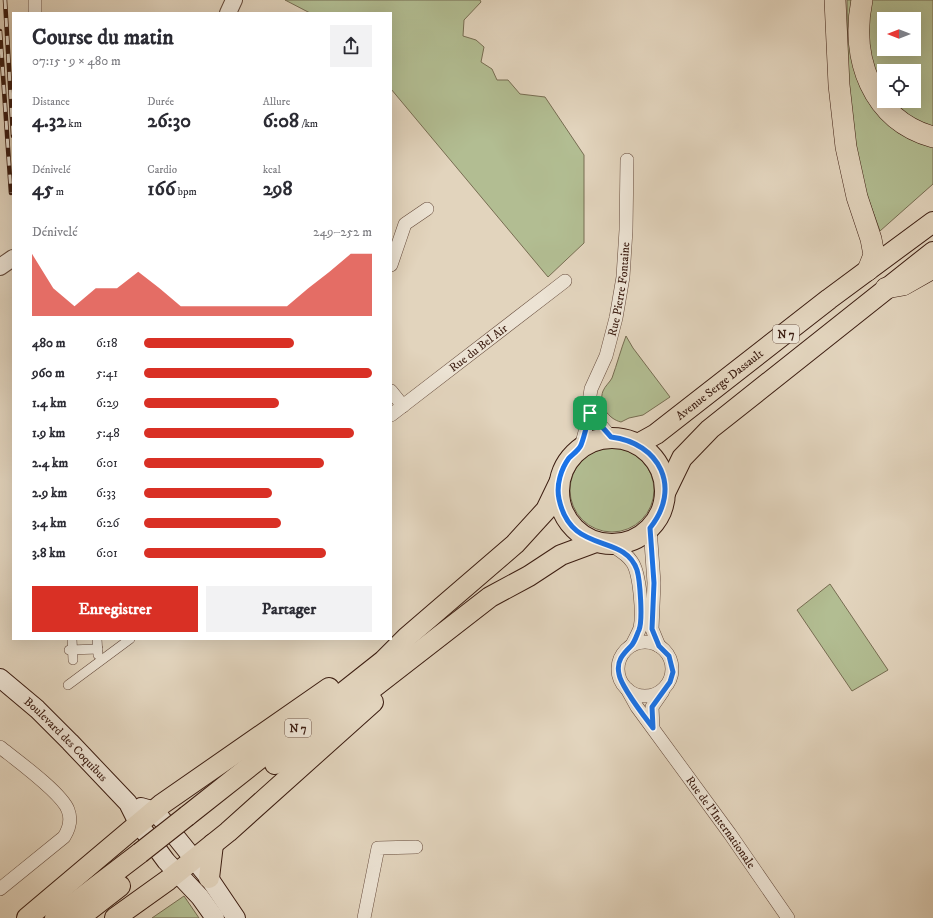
<!DOCTYPE html>
<html lang="fr">
<meta charset="utf-8">
<style>
body{margin:0;font-family:"IM FELL DW Pica",serif;background:#f2f2f3;color:#2b2b33;height:100vh;display:flex;flex-direction:column;font-size:15px;white-space:nowrap}
*{box-sizing:border-box;margin:0}
p{font-size:13px;color:#7c7c81}
.icon{flex:none;width:22px;height:22px;fill:none;stroke:currentColor;stroke-width:2;stroke-linecap:round;stroke-linejoin:round}
.map{position:relative;flex:1;overflow:hidden}
.sheet{position:absolute;left:12px;top:12px;width:380px;height:628px;display:flex;flex-direction:column;background:#fff;border-radius:0px;box-shadow:0 4px 16px #0002}
.sheet>*{flex:none}
.needle{width:26px;rotate:270deg}
.tools{position:absolute;left:877px;top:12px;display:grid;gap:8px}
.tools a{display:grid;place-items:center;width:44px;height:44px;border-radius:0px;background:#fff;box-shadow:0 4px 16px #0002;font-size:20px}
.pin{position:absolute;display:grid;place-items:center;width:34px;height:34px;color:#fff;margin:-17px;border-radius:8px;box-shadow:0 2px 6px #0006}
.round{display:grid;place-items:center;flex:none;width:42px;height:42px;border-radius:0px;background:#f2f2f3}
.headline{display:flex;align-items:center;justify-content:space-between;height:68px;padding:0 20px}
h1{font-size:22px;font-weight:700;line-height:30px}
.figures{display:grid;grid-template-columns:repeat(3,1fr);gap:6px;height:68px;padding:4px 20px}
.figures div{display:grid;align-content:center}
.figures b{font-size:20px;font-weight:700}
.figures small{font-size:11px;font-weight:400}
.figures p{font-size:11px}
.chart{height:112px;padding:8px 20px}
.chart p{display:flex;justify-content:space-between}
.chart svg{width:100%;height:72px;margin-top:4px;fill:#d93025;opacity:.7}
.button{display:flex;gap:8px;margin-top:auto;padding:8px 20px}
.button a{flex:1;height:46px;border-radius:0px;background:#d93025;color:#fff;font-size:16px;font-weight:700;line-height:46px;text-align:center}
.button a+a{background:#f2f2f3;color:#2b2b33}
ul{padding:0 20px;list-style:none;font-size:13px}
li{display:grid;grid-template-columns:64px 48px 1fr;align-items:center;height:30px}
li i{height:10px;border-radius:5px;background:#d93025}
.map>svg:first-child{display:block}
.green{fill:#b2bd92;stroke:#776d52;fill-rule:evenodd}
.lines{fill:none;stroke-linecap:round;stroke-linejoin:round}
.pedestrian-casing{stroke:#664b3c;stroke-width:10}
.minor-casing{stroke:#664b3c;stroke-width:14}
.tertiary-casing{stroke:#664b3c;stroke-width:18}
.secondary-casing{stroke:#3c1d11;stroke-width:20}
.primary-casing{stroke:#3c1d11;stroke-width:22}
.trunk-casing{stroke:#3c1d11;stroke-width:22}
.pedestrian{stroke:#ece3d4;stroke-width:9}
.minor{stroke:#ece3d4;stroke-width:13}
.tertiary{stroke:#ece3d4;stroke-width:16}
.secondary{stroke:#ece3d4;stroke-width:18}
.primary{stroke:#e2d4bd;stroke-width:20}
.trunk{stroke:#e2d4bd;stroke-width:21}
.rail-casing{stroke:#3c1d11;stroke-width:4.5}
.rail{stroke:#ece3d4;stroke-width:3;stroke-dasharray:9;stroke-linecap:butt}
.primary-bridge-casing{stroke:#3c1d11;stroke-width:22;stroke-linecap:butt}
.primary-bridge{stroke:#e2d4bd;stroke-width:20}
.route-casing{stroke:#fff;stroke-width:8}
.route{stroke:#1a73e8;stroke-width:5}
.labels{text-anchor:middle;stroke-width:4;stroke-linejoin:round;paint-order:stroke}
.shield{fill:#ece3d4;stroke:#71584c;stroke-width:1}
.shield-label{font-size:11px;font-weight:bold;fill:#3c1d11}
.street-label{font-size:12px;fill:#3c1d11;stroke:#ece3d4}
</style>
<div class="map">
<svg width="933" height="918" viewBox="0 0 933 918">
<rect width="100%" height="100%" fill="#e2d4bd"/>
<filter id="stains"><feTurbulence type="fractalNoise" baseFrequency=".005" numOctaves="4"/><feColorMatrix values="0 0 0 0 .2 0 0 0 0 .09 0 0 0 0 .02 0 0 0 .5 -.17"/></filter>
<radialGradient id="worn" r=".72"><stop offset=".6" stop-color="#630" stop-opacity="0"/><stop offset="1" stop-color="#630" stop-opacity=".3"/></radialGradient>
<g class="green">
<path d="M285 0H480L481 2 464 20 463 36 476 40 484 47 481 62 492 69 497 80H508L520 94 545 97 584 155V243L548 277 391 89V13H310Z"/>
<path d="M847 0H933V184L880 231 861 179 848 92ZM884 19H914V49H884ZM884 71H914V101H884Z"/>
<path d="M626 336 633 348 670 397 643 415 629 418 621 422C608 419 598 404 603 391 605 386 610 382 612 378 617 364 621 349 626 336Z"/>
<circle cx="612" cy="490" r="42"/>
<path d="M830 584 888 670 852 691 797 610Z"/>
<path d="M184 896 199 918H152Z"/>
</g>
<g class="lines">
<defs>
<g id="pedestrian">
<path d="M72 639 73 660"/>
<path d="M97 639 98 655"/>
<path d="M69 650 98 649"/>
<path d="M68 685 130 639"/>
</g>
<g id="minor">
<path d="M35 0V13"/>
<path d="M391 265 405 224 427 209"/>
<path d="M391 391 403 406"/>
<path d="M590 413 611 437"/>
<path id="s1" d="M391 415 565 281"/>
<path id="s2" d="M581 447 590 413 589 402 591 389 606 356 616 318 623 277 626 230 627 160"/>
<path d="M650 528 654 583 652 629 659 646"/>
<path d="M611 545C619 550 627 554 632 562 640 573 643 615 640 628 638 634 634 640 632 645"/>
<circle cx="645" cy="669" r="27"/>
<path id="s3" d="M627 689 637 707 730 834 788 918"/>
<path d="M653 728 652 707 663 691"/>
<path d="M0 747C15 759 62 793 68 810 72 820 69 829 64 837L0 889"/>
<path d="M364 918 378 848 416 847"/>
</g>
<g id="tertiary">
<path d="M228 13 234 0"/>
<path d="M0 267 13 258"/>
</g>
<g id="secondary">
<path id="s4" d="M0 678 37 709 70 742 128 803 138 823 166 861 200 897 215 918"/>
<path d="M141 807 155 811 209 878 236 918"/>
</g>
<g id="primary">
<circle cx="612" cy="491" r="53"/>
<path id="s5" d="M638 444 656 434 829 299 933 222"/>
<path d="M665 493 682 458 710 429 933 252"/>
<path d="M275 764 490 597 529 576 561 555 596 542"/>
<path d="M187 816 383 661 407 637 515 544 546 510 559 483"/>
<path d="M209 878 213 844"/>
<path d="M27 918 162 804 329 688"/>
<path d="M55 918 140 853"/>
<path d="M79 918 120 886"/>
<path d="M115 918 168 880 228 832 373 702"/>
</g>
<g id="trunk">
<path d="M835 0 839 85 846 147 857 197 871 239 874 255 868 270"/>
<path d="M862 0C850 58 872 120 933 137"/>
<path d="M886 288 903 285 933 268"/>
</g>
</defs>
<use href="#pedestrian" class="pedestrian-casing"/>
<use href="#minor" class="minor-casing"/>
<use href="#tertiary" class="tertiary-casing"/>
<use href="#secondary" class="secondary-casing"/>
<use href="#primary" class="primary-casing"/>
<use href="#trunk" class="trunk-casing"/>
<use href="#pedestrian" class="pedestrian"/>
<use href="#minor" class="minor"/>
<use href="#tertiary" class="tertiary"/>
<use href="#secondary" class="secondary"/>
<use href="#primary" class="primary"/>
<use href="#trunk" class="trunk"/>
<defs>
<g id="rail">
<path d="M5 0 13 136"/>
<path d="M0 31 11 193"/>
</g>
</defs>
<use href="#rail" class="rail-casing"/>
<use href="#rail" class="rail"/>
<defs>
<path id="primary-bridge" d="M140 853 187 816"/>
</defs>
<use href="#primary-bridge" class="primary-bridge-casing"/>
<use href="#primary-bridge" class="primary-bridge"/>
</g>
<g class="lines">
<defs>
<path id="route" d="M590 413 611 437C660 443 682 488 650 528L654 583 652 629 659 646 669 656 673 672 670 682 652 707 653 728C644 716 621 687 619 674 616 661 623 654 631 646 635 642 637 634 639 630 643 620 640 580 637 570 624 532 571 556 559 499 556 485 561 469 569 458 573 454 579 450 581 445 585 435 587 423 590 413Z"/>
</defs>
<use href="#route" class="route-casing"/>
<use href="#route" class="route"/>
</g>
<g class="labels">
<g class="shield">
<rect x="773" y="325" width="26" height="18" rx="3"/>
<rect x="285" y="719" width="26" height="18" rx="3"/>
</g>
<g class="shield-label">
<text x="786" y="338">N 7</text>
<text x="298" y="732">N 7</text>
</g>
<g class="street-label">
<text dy="4" stroke="none"><textPath href="#s2" startOffset="164">Rue Pierre Fontaine</textPath></text>
<text dy="4" stroke="none"><textPath href="#s1" startOffset="110">Rue du Bel Air</textPath></text>
<text dy="4" stroke="none"><textPath href="#s5" startOffset="101">Avenue Serge Dassault</textPath></text>
<text dy="4" stroke="none"><textPath href="#s4" startOffset="90">Boulevard des Coquibus</textPath></text>
<text dy="4" stroke="none"><textPath href="#s3" startOffset="163">Rue de l'Internationale</textPath></text>
</g>
</g>
<rect width="100%" height="100%" filter="url(#stains)"/>
<rect width="100%" height="100%" fill="url(#worn)"/>
</svg>
<div class="tools">
<a><svg class="needle" viewBox="-14 -14 28 28"><path d="M0-13l5 13h-10z" fill="#e53935"/><path d="M0 13l5-13h-10z" fill="#7c7c81"/></svg></a>
<a><svg class="icon" aria-label="locate" viewBox="0 0 24 24"><circle cx="12" cy="12" r="6"/><path d="M12 2v4M12 18v4M2 12h4M18 12h4"/></svg></a>
</div>
<div class="pin" style="left:590px;top:413px;background:#1e9e55"><svg class="icon" aria-label="arrive" viewBox="0 0 24 24"><path d="M6 21V4h12l-3 4 3 4H6"/></svg></div>
<section class="sheet">
<div class="headline"><div><h1>Course du matin</h1><p>07:15 · 9 × 480 m</p></div><a class="round"><svg class="icon" aria-label="share" viewBox="0 0 24 24"><path d="M12 15V3M7 8l5-5 5 5M5 13v7h14v-7"/></svg></a></div>
<div class="figures">
<div><p>Distance</p><b>4.32<small> km</small></b></div>
<div><p>Durée</p><b>26:30</b></div>
<div><p>Allure</p><b>6:08<small> /km</small></b></div>
</div>
<div class="figures">
<div><p>Dénivelé</p><b>45<small> m</small></b></div>
<div><p>Cardio</p><b>166<small> bpm</small></b></div>
<div><p>kcal</p><b>298</b></div>
</div>
<div class="chart"><p><span>Dénivelé</span>249–252 m</p>
<svg viewBox="0 0 160 44" preserveAspectRatio="none"><path d="M0 44V6L10 27L20 38L30 27L40 27L50 17L60 27L70 38L80 38L90 38L100 38L110 38L120 38L130 27L140 17L150 6L160 6V44z"/></svg>
</div>
<ul>
<li><b>480 m</b>6:18<i style="width:66%"></i></li>
<li><b>960 m</b>5:41<i style="width:100%"></i></li>
<li><b>1.4 km</b>6:29<i style="width:59%"></i></li>
<li><b>1.9 km</b>5:48<i style="width:92%"></i></li>
<li><b>2.4 km</b>6:01<i style="width:79%"></i></li>
<li><b>2.9 km</b>6:33<i style="width:56%"></i></li>
<li><b>3.4 km</b>6:26<i style="width:60%"></i></li>
<li><b>3.8 km</b>6:01<i style="width:80%"></i></li>
</ul>
<div class="button"><a>Enregistrer</a><a>Partager</a></div>
</section>
</div>
